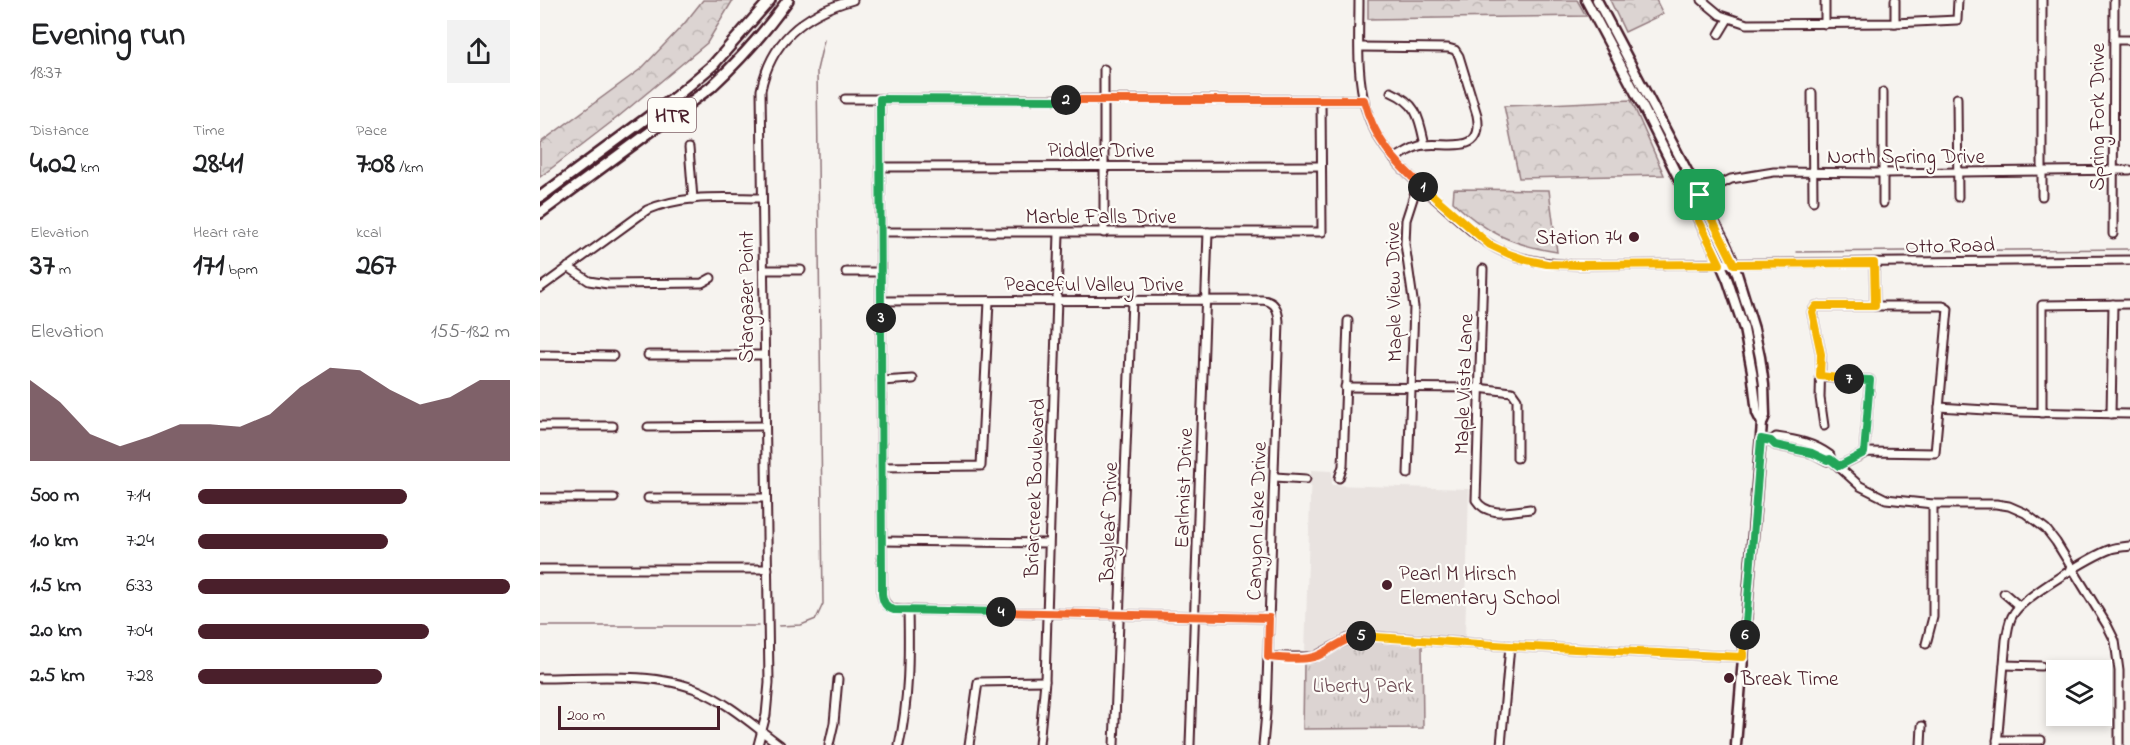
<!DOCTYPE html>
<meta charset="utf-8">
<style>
body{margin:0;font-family:"Indie Flower",sans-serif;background:#f2f2f2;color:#202124;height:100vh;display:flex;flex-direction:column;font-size:22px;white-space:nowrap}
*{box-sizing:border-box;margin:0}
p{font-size:20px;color:#757577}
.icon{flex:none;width:33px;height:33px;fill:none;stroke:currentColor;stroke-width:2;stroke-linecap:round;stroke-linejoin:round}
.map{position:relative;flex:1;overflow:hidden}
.drawer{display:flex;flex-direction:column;background:#fff;width:540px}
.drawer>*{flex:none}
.controls{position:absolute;left:1506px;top:660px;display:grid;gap:12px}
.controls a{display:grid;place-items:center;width:66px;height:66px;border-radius:0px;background:#fff;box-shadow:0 3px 9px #0003;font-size:30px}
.scale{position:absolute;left:18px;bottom:15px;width:162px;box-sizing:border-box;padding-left:6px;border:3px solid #4a1f2b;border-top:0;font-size:16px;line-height:21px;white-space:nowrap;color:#4a1f2b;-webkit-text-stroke:4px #fdfcf7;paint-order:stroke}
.pin{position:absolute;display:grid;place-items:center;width:51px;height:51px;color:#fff;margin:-26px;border-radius:12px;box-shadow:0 3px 9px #0006}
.km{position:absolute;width:30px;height:30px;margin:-15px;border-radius:50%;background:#222;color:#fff;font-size:16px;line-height:30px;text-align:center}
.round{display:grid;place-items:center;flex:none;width:63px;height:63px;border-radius:0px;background:#f2f2f2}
.summary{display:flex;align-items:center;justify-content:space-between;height:102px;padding:0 30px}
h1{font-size:33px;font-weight:800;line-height:45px}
.figures{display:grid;grid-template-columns:repeat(3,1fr);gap:9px;height:102px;padding:6px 30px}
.figures div{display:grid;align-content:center}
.figures b{font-size:30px;font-weight:800}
.figures small{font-size:16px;font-weight:400}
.figures p{font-size:16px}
.chart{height:168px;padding:12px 30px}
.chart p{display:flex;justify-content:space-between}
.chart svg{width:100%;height:108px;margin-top:6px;fill:#4a1f2b;opacity:.7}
ul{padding:0 30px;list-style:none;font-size:20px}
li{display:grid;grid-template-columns:96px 72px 1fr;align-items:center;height:45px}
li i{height:15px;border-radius:8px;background:#4a1f2b}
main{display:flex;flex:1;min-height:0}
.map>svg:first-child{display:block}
.built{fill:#e9e3e0}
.forest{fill:url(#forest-crowns);stroke:#937a7e;stroke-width:1.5}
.park{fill:url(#park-tufts);stroke:#937a7e;stroke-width:1.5}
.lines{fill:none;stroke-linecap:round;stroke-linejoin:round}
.stream{stroke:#8e7378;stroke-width:1.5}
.minor-casing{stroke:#4a1f2b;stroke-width:11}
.major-casing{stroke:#4a1f2b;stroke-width:13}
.highway-casing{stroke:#4a1f2b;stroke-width:14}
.minor{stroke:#fdfcf7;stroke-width:7}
.major{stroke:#fdfcf7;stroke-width:8}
.highway{stroke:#fdfcf7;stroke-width:9}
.split-1-casing{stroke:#fff;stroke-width:12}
.split-2-casing{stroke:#fff;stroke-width:12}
.split-3-casing{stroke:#fff;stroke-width:12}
.split-4-casing{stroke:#fff;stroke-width:12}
.split-5-casing{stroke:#fff;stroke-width:12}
.split-6-casing{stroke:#fff;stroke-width:12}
.split-7-casing{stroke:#fff;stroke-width:12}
.split-8-casing{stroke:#fff;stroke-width:12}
.split-1{stroke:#f5b400;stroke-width:8}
.split-2{stroke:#f0652b;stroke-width:8}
.split-3{stroke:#22a559;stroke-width:8}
.split-4{stroke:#22a559;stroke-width:8}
.split-5{stroke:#f0652b;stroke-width:8}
.split-6{stroke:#f5b400;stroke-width:8}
.split-7{stroke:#22a559;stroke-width:8}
.split-8{stroke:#f5b400;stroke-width:8}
.poi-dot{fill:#4a1f2b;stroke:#fdfcf7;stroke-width:2}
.labels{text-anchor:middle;stroke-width:4.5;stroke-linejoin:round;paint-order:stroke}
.shield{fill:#fdfcf7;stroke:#806168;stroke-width:1.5}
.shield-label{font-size:20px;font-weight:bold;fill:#4a1f2b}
.street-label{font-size:21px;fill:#4a1f2b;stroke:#fdfcf7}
.poi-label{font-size:21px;fill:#4a1f2b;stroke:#fdfcf7;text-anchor:start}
.park-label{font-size:21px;fill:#6e4c55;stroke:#fdfcf7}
</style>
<main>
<section class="drawer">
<div class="summary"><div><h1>Evening run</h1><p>18:37</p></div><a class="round"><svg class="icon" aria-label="share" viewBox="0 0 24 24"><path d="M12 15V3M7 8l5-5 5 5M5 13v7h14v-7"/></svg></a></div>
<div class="figures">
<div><p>Distance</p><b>4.02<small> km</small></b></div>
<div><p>Time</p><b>28:41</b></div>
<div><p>Pace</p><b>7:08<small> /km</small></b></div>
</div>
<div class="figures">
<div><p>Elevation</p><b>37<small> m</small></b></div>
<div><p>Heart rate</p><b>171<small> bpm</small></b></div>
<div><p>kcal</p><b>267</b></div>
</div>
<div class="chart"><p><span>Elevation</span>155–182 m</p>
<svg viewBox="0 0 160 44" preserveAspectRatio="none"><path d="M0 44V11L10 20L20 33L30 38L40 34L50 29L60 29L70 30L80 25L90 14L100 6L110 7L120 15L130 21L140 18L150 11L160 11V44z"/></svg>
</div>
<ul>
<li><b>500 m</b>7:14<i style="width:67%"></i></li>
<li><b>1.0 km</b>7:24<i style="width:61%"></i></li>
<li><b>1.5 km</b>6:33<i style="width:100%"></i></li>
<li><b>2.0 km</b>7:04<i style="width:74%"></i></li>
<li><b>2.5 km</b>7:28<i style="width:59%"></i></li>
</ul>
</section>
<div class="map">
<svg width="1590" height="745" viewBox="0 0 1590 745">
<defs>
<pattern id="forest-crowns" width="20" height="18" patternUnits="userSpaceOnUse" patternTransform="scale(1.5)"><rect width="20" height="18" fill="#dcd4d2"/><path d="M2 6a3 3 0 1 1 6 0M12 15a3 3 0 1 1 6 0" fill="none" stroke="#beb6b4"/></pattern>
<pattern id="park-tufts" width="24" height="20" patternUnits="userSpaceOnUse" patternTransform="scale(1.5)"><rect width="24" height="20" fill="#dcd4d2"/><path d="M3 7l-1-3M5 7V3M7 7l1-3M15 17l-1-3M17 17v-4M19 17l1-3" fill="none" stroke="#beb6b4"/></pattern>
</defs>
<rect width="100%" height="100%" fill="#f6f3ef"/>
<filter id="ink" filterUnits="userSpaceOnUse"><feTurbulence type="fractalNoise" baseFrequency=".0167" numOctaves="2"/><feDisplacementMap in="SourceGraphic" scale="12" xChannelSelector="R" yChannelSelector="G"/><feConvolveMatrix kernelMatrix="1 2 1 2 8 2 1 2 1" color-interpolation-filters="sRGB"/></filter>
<g filter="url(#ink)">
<path class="built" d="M771 470 792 471V485L929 489 925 639 816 631 797 637 777 651 765 652Z"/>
<g class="forest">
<path d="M163 0H193L167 43 78 117 0 177V143L102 68 144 24Z"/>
<path d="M828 0H1037L1046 16 828 19Z"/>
<path d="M1070 0H1116L1123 14 1085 32Z"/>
<path d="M1091 100 1124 175 979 178 964 106Z"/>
<path d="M914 189 1009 190 1017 252C973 245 946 233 913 202Z"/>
</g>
<path class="park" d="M824 640 882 644 883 728 763 729 764 663C786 659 802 644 824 640Z"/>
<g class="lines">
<g class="stream">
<path d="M1257 252 1590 249"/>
<path d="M0 626H218"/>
<path d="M239 626 261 625 276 619 283 604 277 70 284 40"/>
</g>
<defs>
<g id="minor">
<path d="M819 0C819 36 816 74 826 109 839 153 875 181 908 210 925 225 942 242 962 251 987 262 1012 264 1038 265L1590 260"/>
<path d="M1162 0 1180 15 1207 24 1355 23 1417 20 1418 0"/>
<path d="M1285 0V24"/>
<path d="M1355 23V0"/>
<path d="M1179 34 1188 19"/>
<path d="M1574 40H1590"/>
<path d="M820 47 908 48 915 50 919 56 937 115C945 156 908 142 884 145 873 146 863 154 854 159"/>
<path d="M851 92C878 104 879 118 885 145"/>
<path d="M1343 92V203"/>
<path d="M1272 93 1273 201"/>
<path d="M1417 98 1418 197"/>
<path d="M305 99 824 100"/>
<path d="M340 99 342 594C344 609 354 610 368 610L728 618"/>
<path d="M149 148 153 199"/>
<path d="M340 167 781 166"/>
<path d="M1502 196V0"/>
<path d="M1149 200 1191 179 1234 172 1343 173 1590 170"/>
<path d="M340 232H782L781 100"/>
<path d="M564 233V69"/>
<path d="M1573 234 1574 0"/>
<path d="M1334 263 1335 306"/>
<path d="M28 267 49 281 68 284 162 283 171 278"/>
<path d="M943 269 936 500C947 518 972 511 990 509"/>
<path d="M224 270H261"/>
<path d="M306 272H340"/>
<path d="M0 288 107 210C143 194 184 198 222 198"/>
<path d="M341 301 722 300C735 301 738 309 739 321L726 713 723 745"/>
<path d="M0 355 73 356"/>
<path d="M108 355H223"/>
<path d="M1280 377 1330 380 1324 453"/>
<path d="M341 381 373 379"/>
<path d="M805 387 938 388 972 392 977 399V458"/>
<path d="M1399 407 1477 412 1590 414"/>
<path d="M1502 413V305L1590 304"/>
<path d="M1571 414 1573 304"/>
<path d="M0 426H73"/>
<path d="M1284 426 1280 398 1281 354 1272 312 1276 306H1403L1408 309 1395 453 1327 452 1299 466"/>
<path d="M108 427 224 426"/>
<path d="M1229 440 1235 445 1272 453 1287 461 1290 459"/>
<path d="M1231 441 1236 437C1257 440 1273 443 1290 455V459L1320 486 1346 499 1393 504H1456L1469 506 1485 513 1506 529 1516 542 1567 625 1575 641 1579 671V745"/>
<path d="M341 467 441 466 449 301"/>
<path d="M868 474 874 307 865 244 866 220 878 183"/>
<path d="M735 477 766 479"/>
<path d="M799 478 803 466 808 321"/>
<path d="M0 498H74"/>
<path d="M108 498H226"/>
<path d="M342 541 508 543"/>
<path d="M0 569H228"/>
<path d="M1464 593 1479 606"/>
<path d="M1386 644 1393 617V504"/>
<path d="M728 657H774L807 639 826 636 970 646 1203 657"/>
<path d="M1464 665 1501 666"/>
<path d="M0 678C49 678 115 671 160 691 189 703 215 727 240 745"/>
<path d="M1457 740H1501"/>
<path d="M218 745 226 715 229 683 221 90C231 40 265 13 313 0"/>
<path d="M289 745 294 723 298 679"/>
<path d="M359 745C369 701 369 655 368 610"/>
<path d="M429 745 438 682 505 681"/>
<path d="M499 745 505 681 519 233"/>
<path d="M574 745 592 300"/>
<path d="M650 745 668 232"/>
<path d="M961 745 970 646"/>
<path d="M1381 745 1382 726"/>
<path d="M1457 745 1466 640C1468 631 1468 621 1474 613 1485 596 1552 556 1571 549 1577 547 1584 547 1590 546"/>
</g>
<g id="major">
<path d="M1046 0 1102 105 1176 253 1188 281 1204 329 1212 371 1217 413 1222 423"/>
<path d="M1057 0 1185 243 1194 264 1214 329 1220 357 1224 385 1225 416 1222 423 1196 745"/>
</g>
<g id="highway">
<path d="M0 197 134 98 173 65 230 0"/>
<path d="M0 213 171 87C200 60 225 32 248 0"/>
</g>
</defs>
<use href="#minor" class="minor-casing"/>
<use href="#major" class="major-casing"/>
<use href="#highway" class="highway-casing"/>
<use href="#minor" class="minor"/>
<use href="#major" class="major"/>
<use href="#highway" class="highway"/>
</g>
</g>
<g class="lines" filter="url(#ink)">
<defs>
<path id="split-1" d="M883 187 950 245 969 254 987 260 1007 264 1038 265 1180 264 1149 200 1160 195"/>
<path id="split-2" d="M526 100H824C833 137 855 163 883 187"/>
<path id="split-3" d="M341 318 340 99 526 100"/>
<path id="split-4" d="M341 318 342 594C343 603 346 607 354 610L461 612"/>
<path id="split-5" d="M461 612 729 618 728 657C743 658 763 661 777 656 793 649 803 638 821 636"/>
<path id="split-6" d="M821 636 970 646 1203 657 1205 635"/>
<path id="split-7" d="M1205 635 1221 439 1231 441 1235 445 1272 453 1287 460 1290 459 1299 466 1324 453 1330 380 1309 379"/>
<path id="split-8" d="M1160 195 1194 264 1334 263 1335 306H1276L1272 312 1281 354 1280 376 1309 379"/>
</defs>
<use href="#split-1" class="split-1-casing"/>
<use href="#split-2" class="split-2-casing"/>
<use href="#split-3" class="split-3-casing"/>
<use href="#split-4" class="split-4-casing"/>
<use href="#split-5" class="split-5-casing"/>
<use href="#split-6" class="split-6-casing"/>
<use href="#split-7" class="split-7-casing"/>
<use href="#split-8" class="split-8-casing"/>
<use href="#split-1" class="split-1"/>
<use href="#split-2" class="split-2"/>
<use href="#split-3" class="split-3"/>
<use href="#split-4" class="split-4"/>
<use href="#split-5" class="split-5"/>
<use href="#split-6" class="split-6"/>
<use href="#split-7" class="split-7"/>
<use href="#split-8" class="split-8"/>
</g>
<g class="poi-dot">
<circle cx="1094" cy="237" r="6"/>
<circle cx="847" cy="585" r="6"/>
<circle cx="1189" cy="678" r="6"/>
</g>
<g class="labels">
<rect class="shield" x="108" y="98" width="48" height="34" rx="4.5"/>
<g class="shield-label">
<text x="132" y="122">HTR</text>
</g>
<g class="street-label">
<text transform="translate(1557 117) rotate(-90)" y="7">Spring Fork Drive</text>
<text x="561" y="157">Piddler Drive</text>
<text x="1366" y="163">North Spring Drive</text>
<text x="561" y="223">Marble Falls Drive</text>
<text transform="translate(1410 245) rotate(-1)" y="7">Otto Road</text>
<text x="554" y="291">Peaceful Valley Drive</text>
<text transform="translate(853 292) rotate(-91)" y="7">Maple View Drive</text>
<text transform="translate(206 297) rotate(-90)" y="7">Stargazer Point</text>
<text transform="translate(923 384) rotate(-88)" y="7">Maple Vista Lane</text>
<text transform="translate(494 488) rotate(-88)" y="7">Briarcreek Boulevard</text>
<text transform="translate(643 488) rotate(-88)" y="7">Earlmist Drive</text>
<text transform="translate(716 521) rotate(-88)" y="7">Canyon Lake Drive</text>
<text transform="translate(568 522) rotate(-88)" y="7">Bayleaf Drive</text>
</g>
<g class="poi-label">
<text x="1082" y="244" text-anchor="end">Station 74</text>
<text x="859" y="580">Pearl M Hirsch<tspan x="859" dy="24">Elementary School</tspan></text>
<text x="1201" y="685">Break Time</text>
</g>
<g class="park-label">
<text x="823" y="692">Liberty Park</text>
</g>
</g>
</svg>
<div class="controls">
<a><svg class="icon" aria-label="layers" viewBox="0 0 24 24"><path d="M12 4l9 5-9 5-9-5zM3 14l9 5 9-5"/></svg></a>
</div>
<div class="scale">200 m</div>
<div class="pin" style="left:1160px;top:195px;background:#1e9e55"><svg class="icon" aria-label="arrive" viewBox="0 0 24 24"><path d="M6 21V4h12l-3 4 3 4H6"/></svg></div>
<b class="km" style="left:883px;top:187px">1</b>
<b class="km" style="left:526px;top:100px">2</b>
<b class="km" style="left:341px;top:318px">3</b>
<b class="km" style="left:461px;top:612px">4</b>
<b class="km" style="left:821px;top:636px">5</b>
<b class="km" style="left:1205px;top:635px">6</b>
<b class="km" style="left:1309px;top:379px">7</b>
</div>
</main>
